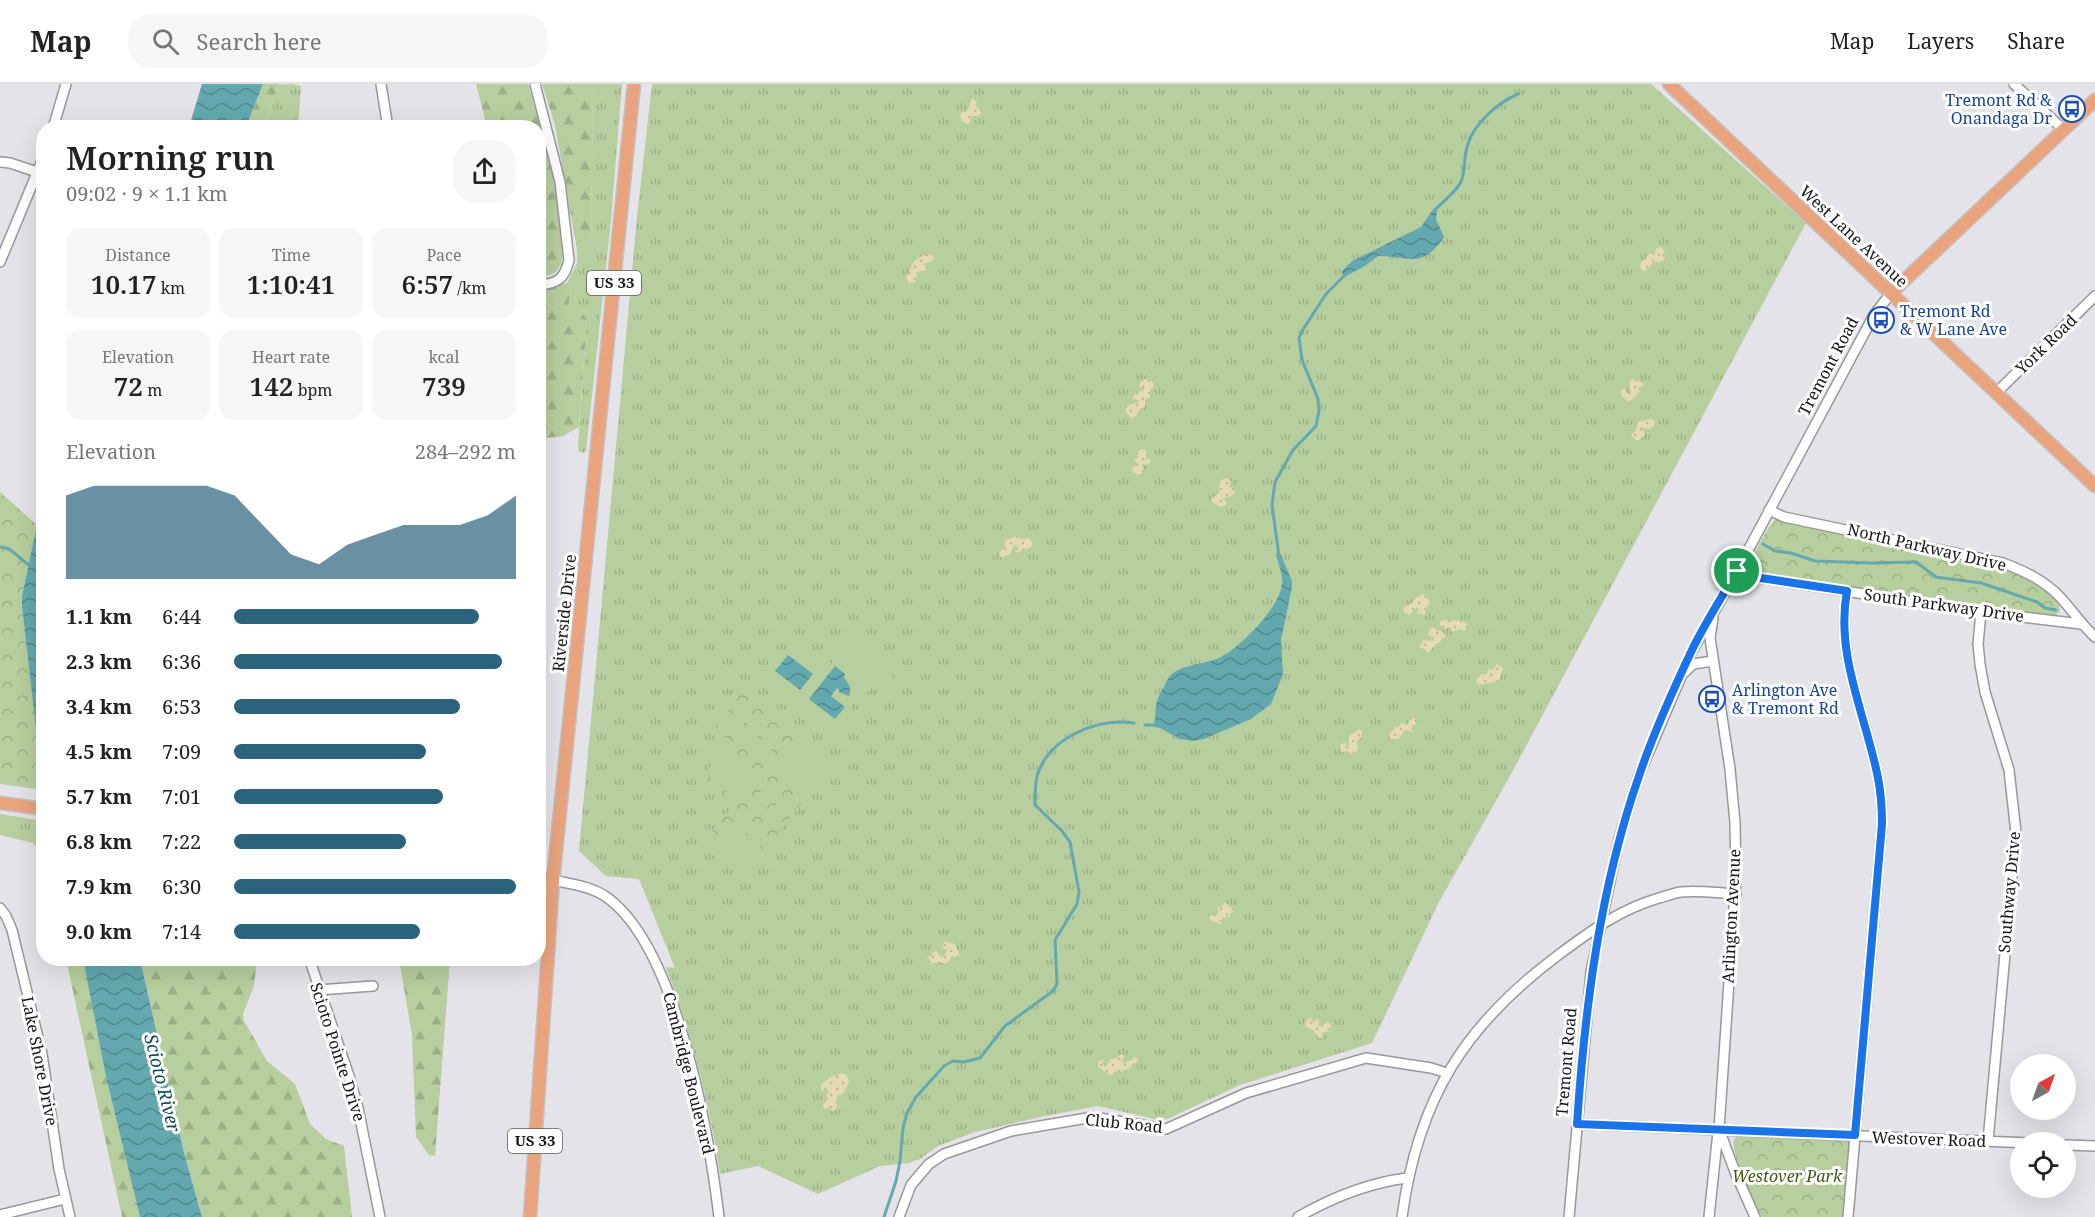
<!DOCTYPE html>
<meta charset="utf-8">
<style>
body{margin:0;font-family:"Noto Serif",serif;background:#f6f6f6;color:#222;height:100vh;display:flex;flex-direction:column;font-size:22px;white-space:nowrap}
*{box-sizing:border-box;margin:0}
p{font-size:20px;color:#767676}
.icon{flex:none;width:33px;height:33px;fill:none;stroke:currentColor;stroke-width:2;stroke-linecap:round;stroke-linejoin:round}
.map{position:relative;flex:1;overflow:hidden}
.details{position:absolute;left:36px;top:36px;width:510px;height:846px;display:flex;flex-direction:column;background:#fff;border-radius:24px;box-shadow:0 6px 24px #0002}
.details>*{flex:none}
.needle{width:39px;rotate:40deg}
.buttons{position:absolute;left:2010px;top:970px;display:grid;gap:12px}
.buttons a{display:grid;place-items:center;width:66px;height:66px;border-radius:50%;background:#fff;box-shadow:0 6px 24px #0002;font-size:30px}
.pin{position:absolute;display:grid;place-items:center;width:51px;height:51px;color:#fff;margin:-26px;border:3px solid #fff;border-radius:50%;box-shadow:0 2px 6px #0007}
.round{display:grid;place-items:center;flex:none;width:63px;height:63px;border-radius:24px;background:#f6f6f6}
.overview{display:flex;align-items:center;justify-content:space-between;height:102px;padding:0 30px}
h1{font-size:33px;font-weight:600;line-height:45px}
.stats{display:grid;grid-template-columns:repeat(3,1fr);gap:9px;height:102px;padding:6px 30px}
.stats div{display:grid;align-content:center;border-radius:15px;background:#f6f6f6;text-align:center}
.stats b{font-size:26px;font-weight:600}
.stats small{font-size:16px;font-weight:400}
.stats p{font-size:16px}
.chart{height:168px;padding:12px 30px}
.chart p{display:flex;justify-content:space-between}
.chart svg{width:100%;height:108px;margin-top:6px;fill:#2b637d;opacity:.7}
ul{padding:0 30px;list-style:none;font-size:20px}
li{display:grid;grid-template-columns:96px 72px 1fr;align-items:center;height:45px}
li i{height:15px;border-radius:8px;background:#2b637d}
header{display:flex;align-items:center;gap:36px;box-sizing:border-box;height:84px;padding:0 30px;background:#fff;border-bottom:2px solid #e0e0e0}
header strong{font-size:28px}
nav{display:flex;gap:33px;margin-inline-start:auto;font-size:21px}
.search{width:420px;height:54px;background:#f6f6f6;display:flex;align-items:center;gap:15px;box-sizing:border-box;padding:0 21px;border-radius:24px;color:#767676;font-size:22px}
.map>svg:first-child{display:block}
.grass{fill:url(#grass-tufts)}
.forest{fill:url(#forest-firs)}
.sand{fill:url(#sand-dots)}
.park{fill:url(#park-crowns)}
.pitch{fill:#b7ce9e}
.water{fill:url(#water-waves)}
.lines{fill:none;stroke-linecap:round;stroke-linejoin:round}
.stream{stroke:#63a9af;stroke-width:3}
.minor-casing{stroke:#97979d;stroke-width:12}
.major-casing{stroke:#c2c2c3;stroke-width:15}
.minor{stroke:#fff;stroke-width:9}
.major{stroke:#e9a47d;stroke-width:12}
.route-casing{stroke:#fff;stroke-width:12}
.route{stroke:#1a73e8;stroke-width:8}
.labels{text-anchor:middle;stroke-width:6;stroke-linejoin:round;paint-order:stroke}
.shield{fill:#fff;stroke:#5b5b5d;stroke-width:1.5}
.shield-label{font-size:15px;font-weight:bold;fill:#151517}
.transit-label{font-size:16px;fill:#164399;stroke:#fff;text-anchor:start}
.street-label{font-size:16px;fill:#151517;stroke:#fff}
.park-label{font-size:16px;font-style:italic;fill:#3f5911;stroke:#fff}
.water-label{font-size:18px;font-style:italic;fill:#094b50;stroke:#fff}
</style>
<header>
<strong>Map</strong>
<div class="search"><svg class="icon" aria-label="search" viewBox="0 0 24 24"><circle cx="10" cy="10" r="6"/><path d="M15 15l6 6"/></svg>Search here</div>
<nav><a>Map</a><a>Layers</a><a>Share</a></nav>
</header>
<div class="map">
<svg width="2095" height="1133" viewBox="0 0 2095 1133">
<defs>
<pattern id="grass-tufts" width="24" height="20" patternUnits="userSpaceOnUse" patternTransform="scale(1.5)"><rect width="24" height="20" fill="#b7ce9e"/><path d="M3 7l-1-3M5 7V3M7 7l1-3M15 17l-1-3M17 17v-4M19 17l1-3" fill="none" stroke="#9cb087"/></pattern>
<pattern id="forest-firs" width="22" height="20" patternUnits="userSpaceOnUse" patternTransform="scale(1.5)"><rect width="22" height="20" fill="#b7ce9e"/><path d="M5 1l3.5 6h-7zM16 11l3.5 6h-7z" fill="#9cb087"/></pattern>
<pattern id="sand-dots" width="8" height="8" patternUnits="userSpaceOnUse" patternTransform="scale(1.5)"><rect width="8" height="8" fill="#e4dab5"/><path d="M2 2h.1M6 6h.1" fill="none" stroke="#c3ba9b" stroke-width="1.8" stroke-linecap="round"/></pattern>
<pattern id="park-crowns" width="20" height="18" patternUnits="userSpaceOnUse" patternTransform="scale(1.5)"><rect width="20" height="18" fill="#b7ce9e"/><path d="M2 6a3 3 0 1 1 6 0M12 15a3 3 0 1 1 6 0" fill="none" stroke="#9cb087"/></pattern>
<pattern id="water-waves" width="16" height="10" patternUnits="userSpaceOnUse" patternTransform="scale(1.5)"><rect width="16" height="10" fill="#63a9af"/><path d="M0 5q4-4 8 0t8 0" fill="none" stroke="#50888d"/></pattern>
</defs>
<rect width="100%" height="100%" fill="#e3e3e9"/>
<g class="grass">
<path d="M292 0 301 2 298 43 263 44 279 1Z"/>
<path d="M593 0H622L611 136 586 367 583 369 579 367 578 363 587 235 584 231 567 222 571 203 567 199 577 179V166H585L591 158Z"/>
<path d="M652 0H1651L1806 139 1510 692 1439 818 1372 959 1240 1001 1163 1037 1098 1022 1045 1032 975 1048 938 1062 920 1075 909 1079 880 1082 818 1110 758 1082 720 1090C710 1019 691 950 666 883L675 884 639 795 606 792 579 767 637 133Z"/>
<path d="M0 730 43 737V766L41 768 33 759 0 751Z"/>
</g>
<g class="forest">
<path d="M263 0H281L279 1 263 43 246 44Z"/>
<path d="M476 0H528C538 34 576 155 559 184 555 191 546 192 539 193L538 44 487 43Z"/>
<path d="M542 0H593L591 158 585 166H577L555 41Z"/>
<path d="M567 199 571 203 568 222 584 231 587 235 579 343 563 352 539 355 538 205Z"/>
<path d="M66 875H83L106 993 140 1133H122Z"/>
<path d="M140 875H257L254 902 243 930 244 937 267 977 295 1000 310 1040 326 1055 344 1062 352 1133H202L183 1065Z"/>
<path d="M399 875H450L435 1072 429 1071 416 1053 412 951Z"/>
</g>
<g class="sand">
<path d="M972 14 977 15 976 23 980 26 981 30 979 32H971L970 39 967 40 962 38 960 31 962 28H967Z"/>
<path d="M1660 163 1665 166 1662 172 1665 174V177L1652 179 1650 183 1645 187 1642 186 1640 182 1642 177 1646 175 1648 169 1654 171 1657 164Z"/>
<path d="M930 170 934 173V177L923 180 927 183 926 186 917 188 916 198 909 199 906 194C913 181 912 173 930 170Z"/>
<path d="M1145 295 1152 297 1154 302 1150 306V313L1145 316V323L1139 326 1136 332 1131 334 1126 328V324L1129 321 1139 318V316L1133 315V313L1136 309 1144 306V304H1140L1139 300Z"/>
<path d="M1632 295 1636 298 1641 296 1644 301 1638 304 1640 308 1629 318 1622 313 1621 307 1625 304 1627 309H1631L1629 298Z"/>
<path d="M1651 335 1655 337 1654 342 1649 345 1642 344 1641 346 1644 347 1645 351 1639 356H1636L1631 351 1636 346 1638 338Z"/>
<path d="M1142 365 1146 366V375H1150L1151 378 1147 381 1142 380 1144 388 1138 391 1133 388 1132 384 1138 380 1134 376 1138 374V368Z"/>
<path d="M1227 394 1232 398 1228 403 1234 404 1235 409 1231 412 1223 414 1227 420 1221 423 1213 419 1211 415 1219 409 1220 397Z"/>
<path d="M1016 452 1022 455 1029 454 1032 458V462L1028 466 1023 464 1019 469 1015 467 1017 461H1014L1010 470 1001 474 999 469 1005 463V457Z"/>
<path d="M1423 510 1427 513 1430 518 1425 525V532L1421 529 1416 530 1419 525 1417 523 1410 531 1404 529 1403 524 1412 519 1417 513Z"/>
<path d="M1446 536 1462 537 1467 540 1468 543 1464 547 1460 545 1452 548 1450 543 1445 545 1440 541V537Z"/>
<path d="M1430 544H1434L1437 547H1442L1446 552 1427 569 1425 565 1419 563 1423 556 1434 557V553L1428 552Z"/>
<path d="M1497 580 1503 584 1499 597 1478 601 1476 597 1479 590H1487L1488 585 1493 586Z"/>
<path d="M1415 633V637L1417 640 1411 642 1415 646 1413 648 1405 646 1398 655H1390L1389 650 1394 646 1395 642 1398 644 1401 639 1407 641 1410 636Z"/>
<path d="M1359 645 1362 647V653L1357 657 1358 666 1352 671 1348 667 1342 668 1340 664 1341 660 1345 659 1347 661H1349V651L1354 649Z"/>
<path d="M1224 819H1228L1229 823 1234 824 1233 828 1230 829V833L1222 834 1223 838 1221 840 1210 836 1209 832 1218 830V823H1222Z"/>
<path d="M945 857 955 860 960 873 956 874 952 872 947 880 938 878 930 880 931 877 927 874 929 872H932V869L936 867 941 873 947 869V866L942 864Z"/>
<path d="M1309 934H1311L1313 939 1316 935 1319 936V942L1322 943 1327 938 1331 941 1330 947 1323 948 1322 954 1318 953 1313 946 1306 943 1305 939Z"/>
<path d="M1121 970 1125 972 1122 977 1124 980 1134 973 1138 975 1137 978 1132 980 1130 984 1120 988 1115 987 1111 992 1098 983V977L1104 976 1102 980 1106 982 1111 975H1115Z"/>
<path d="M842 989 847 991 849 998 843 1010 837 1011 836 1026 831 1027 829 1023 826 1025 823 1023 824 1017 829 1015 826 1012 829 1007 826 1004 823 1007 821 1006V1001L830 993Z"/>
</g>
<g class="park">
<path d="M0 408 37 441 22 512V521L43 706 0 700Z"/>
<path d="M1780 434 1975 476 2021 491 2040 502 2058 517 2060 527 2055 532 2050 533 1754 488 1751 486 1750 479C1756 468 1768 437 1780 434Z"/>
<path d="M744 606 835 677 742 794 702 762 732 723 699 697 730 657 714 644Z"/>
<path d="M1738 1050 1847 1055 1850 1057 1845 1133H1762C1749 1110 1736 1084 1733 1057Z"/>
</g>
<g class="pitch">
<path d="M858 546 874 559 867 568 878 576 876 580 892 591 893 597 889 601H884L880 598 883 591 880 589 876 594 877 596 865 611 861 608 852 620C850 629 845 643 831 642L828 646 811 633 814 628 767 588 787 563 798 573 806 572 811 567 829 582Z"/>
<path d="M743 616 754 625 735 650 723 641Z"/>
<path d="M758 628 770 637 750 662 738 653Z"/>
<path d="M774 640 785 649 765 674 754 665Z"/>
<path d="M799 661 810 670 790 694 779 685Z"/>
<path d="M728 667 739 676 719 701 708 692Z"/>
<path d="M814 673 826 682 806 707 795 698Z"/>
<path d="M744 680 755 689 735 714 724 705Z"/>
<path d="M768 699 780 708 760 732 749 723Z"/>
<path d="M784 712 795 721 776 745 764 736Z"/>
<path d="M737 738 748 748 728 772 717 763Z"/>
<path d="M752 751 763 760 744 784 732 775Z"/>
</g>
<g class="water">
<path d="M202 0H263L246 43H189Z"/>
<path d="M1434 124 1437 126 1436 135 1444 153C1422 186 1410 172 1378 172L1365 182 1346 192 1341 188 1352 177 1421 143Z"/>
<path d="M43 419V693L39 672 22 522V512L37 441Z"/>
<path d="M1280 469 1292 497V503L1281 556 1283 590 1271 620 1251 635 1204 655 1193 657 1180 655 1160 644 1154 643C1157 624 1153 620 1164 603 1166 599 1167 595 1171 591 1183 580 1203 581 1219 574 1240 564 1277 526 1282 502 1284 492 1278 480 1276 470Z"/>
<path d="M788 571 813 590 800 606 775 587Z"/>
<path d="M835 582 845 590 844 594C849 600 852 604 849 612L839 608V606L837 604 831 612 845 623 835 635 809 615Z"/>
<path d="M83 875H140L183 1065 202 1133H140L106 993Z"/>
</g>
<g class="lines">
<g class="stream">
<path d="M1434 127C1442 118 1458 107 1462 95 1465 85 1464 73 1467 63 1473 40 1497 19 1518 10"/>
<path d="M1763 460 1775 467 1791 469 1815 477 1871 479 1916 478 1936 493 1981 499 2037 518 2045 524 2056 526"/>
<path d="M0 463C12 463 20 476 31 482"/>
<path d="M1279 472 1272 421 1275 398 1293 366 1316 342 1319 327 1318 315 1302 276 1299 254 1302 247 1326 210 1346 190"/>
<path d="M1145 641H1156"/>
<path d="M884 1133 896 1097 900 1077 903 1044 907 1029 916 1013 944 982 953 977 964 978 980 974 1005 942 1053 907 1057 900 1055 856 1077 820 1079 808 1070 758 1062 747 1035 721C1035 711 1035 701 1037 692 1049 653 1097 634 1134 639"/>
</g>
<defs>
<g id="minor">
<path d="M381 0 388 44"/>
<path d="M535 0 560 98 569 176C565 194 558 200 538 201"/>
<path d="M2014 0 2064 46"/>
<path d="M53 44 66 0"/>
<path d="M0 78 10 79 37 88"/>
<path d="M0 178 44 72"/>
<path d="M1996 309 2095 212"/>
<path d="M1769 426 1784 433 2003 479C2024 487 2044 496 2060 513 2072 526 2082 541 2095 553"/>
<path d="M1737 487 1754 493 1981 528 2081 540"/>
<path d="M1847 507C1835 572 1866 631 1878 694 1881 709 1882 725 1882 740L1848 1133"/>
<path d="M1981 528 1978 560 1980 580 1985 608 2009 686 2016 749 1988 1057"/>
<path d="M1713 534 1710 554 1730 685 1735 739 1736 795 1719 1045 1735 1088 1755 1133"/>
<path d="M1685 588 1693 580 1713 577"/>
<path d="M553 796C570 800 590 802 605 812 677 861 709 1050 719 1133"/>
<path d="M0 824 6 832 12 846 42 970 59 1085 70 1133"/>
<path d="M309 874 350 995 358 1024 380 1133"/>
<path d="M318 906 373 902"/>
<path d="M1577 1040 2030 1059"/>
<path d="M2066 1061 2095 1062"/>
<path d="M0 1131 65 1115"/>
<path d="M899 1133 911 1101 929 1080 944 1070 1011 1047 1093 1033 1166 1045 1246 1009 1366 974 1431 984 1447 989"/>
<path d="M1298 1133C1333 1113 1367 1099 1407 1094"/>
<path d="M1402 1133C1418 1014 1465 940 1561 869 1592 846 1621 825 1659 814 1666 812 1674 809 1681 808 1698 806 1718 809 1736 810"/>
<path d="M1569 1133 1591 888 1619 755 1639 691 1692 567 1737 487 1874 231 1891 209"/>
<path d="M1709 1133 1718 1048"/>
</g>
<g id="major">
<path d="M1669 0 2095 402"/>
<path d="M1891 209 2095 16"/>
<path d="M0 719 44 725"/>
<path d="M538 793 553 796"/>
<path d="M530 1133 553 796 634 0"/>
</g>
</defs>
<use href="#minor" class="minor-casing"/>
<use href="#major" class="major-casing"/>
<use href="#minor" class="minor"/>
<use href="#major" class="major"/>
</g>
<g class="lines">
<defs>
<path id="route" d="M1737 487 1754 493 1847 507C1835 571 1866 632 1878 694 1881 709 1882 725 1882 740L1855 1051 1577 1040C1585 922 1600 804 1639 692 1653 650 1673 606 1692 566 1705 539 1722 513 1737 487Z"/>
</defs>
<use href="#route" class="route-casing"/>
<use href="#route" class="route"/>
</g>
<defs>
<symbol id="bus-ring" viewBox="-11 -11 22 22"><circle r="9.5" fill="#fff" stroke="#1a4fb4" stroke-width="1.5"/><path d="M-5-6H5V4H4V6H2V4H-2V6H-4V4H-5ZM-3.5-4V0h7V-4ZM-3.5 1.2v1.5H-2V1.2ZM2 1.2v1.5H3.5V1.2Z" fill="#1a4fb4"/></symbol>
</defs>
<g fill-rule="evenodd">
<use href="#bus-ring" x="2057" y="10" width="30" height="30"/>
<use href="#bus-ring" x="1866" y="221" width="30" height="30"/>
<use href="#bus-ring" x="1697" y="600" width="30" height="30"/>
</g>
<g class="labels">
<g class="shield">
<rect x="587" y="187" width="54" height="24" rx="4.5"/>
<rect x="508" y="1045" width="54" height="24" rx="4.5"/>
</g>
<g class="shield-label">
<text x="614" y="204">US 33</text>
<text x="535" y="1062">US 33</text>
</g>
<g class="transit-label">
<text x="2052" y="22" text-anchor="end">Tremont Rd &amp;<tspan x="2052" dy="18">Onandaga Dr</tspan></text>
<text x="1900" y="233">Tremont Rd<tspan x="1900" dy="18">&amp; W Lane Ave</tspan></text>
<text x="1732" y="612">Arlington Ave<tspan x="1732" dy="18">&amp; Tremont Rd</tspan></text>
</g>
<g class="street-label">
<text transform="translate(1854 152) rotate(43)" y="6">West Lane Avenue</text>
<text transform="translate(2046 260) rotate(-44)" y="6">York Road</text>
<text transform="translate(1828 282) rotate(-62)" y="6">Tremont Road</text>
<text transform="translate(1927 463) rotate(13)" y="6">North Parkway Drive</text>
<text transform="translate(1944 521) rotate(8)" y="6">South Parkway Drive</text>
<text transform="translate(564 529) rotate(-84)" y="6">Riverside Drive</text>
<text transform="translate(2009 808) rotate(-85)" y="6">Southway Drive</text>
<text transform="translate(1731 832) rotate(-87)" y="6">Arlington Avenue</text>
<text transform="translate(338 968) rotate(72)" y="6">Scioto Pointe Drive</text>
<text transform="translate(40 977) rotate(79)" y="6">Lake Shore Drive</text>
<text transform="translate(1566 978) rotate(-85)" y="6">Tremont Road</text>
<text transform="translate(689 989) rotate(76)" y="6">Cambridge Boulevard</text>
<text transform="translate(1124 1039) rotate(6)" y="6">Club Road</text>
<text transform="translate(1929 1055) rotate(2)" y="6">Westover Road</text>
</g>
<g class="park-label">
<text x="1787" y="1098">Westover Park</text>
</g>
<g class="water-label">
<text transform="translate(162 999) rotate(76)" y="6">Scioto River</text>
</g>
</g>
</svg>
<div class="buttons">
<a><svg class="needle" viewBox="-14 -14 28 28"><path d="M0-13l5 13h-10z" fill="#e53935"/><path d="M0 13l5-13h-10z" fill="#767676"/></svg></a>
<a><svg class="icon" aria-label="locate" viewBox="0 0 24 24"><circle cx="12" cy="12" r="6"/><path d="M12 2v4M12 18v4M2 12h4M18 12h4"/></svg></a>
</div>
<div class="pin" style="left:1737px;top:487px;background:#1e9e55"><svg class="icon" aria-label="arrive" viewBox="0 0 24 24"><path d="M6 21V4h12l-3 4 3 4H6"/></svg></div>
<section class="details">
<div class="overview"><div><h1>Morning run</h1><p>09:02 · 9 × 1.1 km</p></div><a class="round"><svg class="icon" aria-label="share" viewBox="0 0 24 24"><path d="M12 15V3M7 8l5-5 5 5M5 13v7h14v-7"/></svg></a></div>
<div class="stats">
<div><p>Distance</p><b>10.17<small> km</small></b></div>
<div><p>Time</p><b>1:10:41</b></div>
<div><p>Pace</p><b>6:57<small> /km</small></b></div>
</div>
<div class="stats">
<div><p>Elevation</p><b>72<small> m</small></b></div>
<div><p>Heart rate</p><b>142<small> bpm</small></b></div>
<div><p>kcal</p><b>739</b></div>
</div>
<div class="chart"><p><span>Elevation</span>284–292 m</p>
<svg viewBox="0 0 160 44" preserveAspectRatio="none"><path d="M0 44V10L10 6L20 6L30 6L40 6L50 6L60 10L70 22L80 34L90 38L100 30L110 26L120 22L130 22L140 22L150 18L160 10V44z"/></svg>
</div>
<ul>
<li><b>1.1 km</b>6:44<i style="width:87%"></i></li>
<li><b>2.3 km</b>6:36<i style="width:95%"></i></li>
<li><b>3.4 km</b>6:53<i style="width:80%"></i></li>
<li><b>4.5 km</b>7:09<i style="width:68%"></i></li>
<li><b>5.7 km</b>7:01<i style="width:74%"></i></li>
<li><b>6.8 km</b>7:22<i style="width:61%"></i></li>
<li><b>7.9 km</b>6:30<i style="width:100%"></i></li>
<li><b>9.0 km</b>7:14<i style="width:66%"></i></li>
</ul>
</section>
</div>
